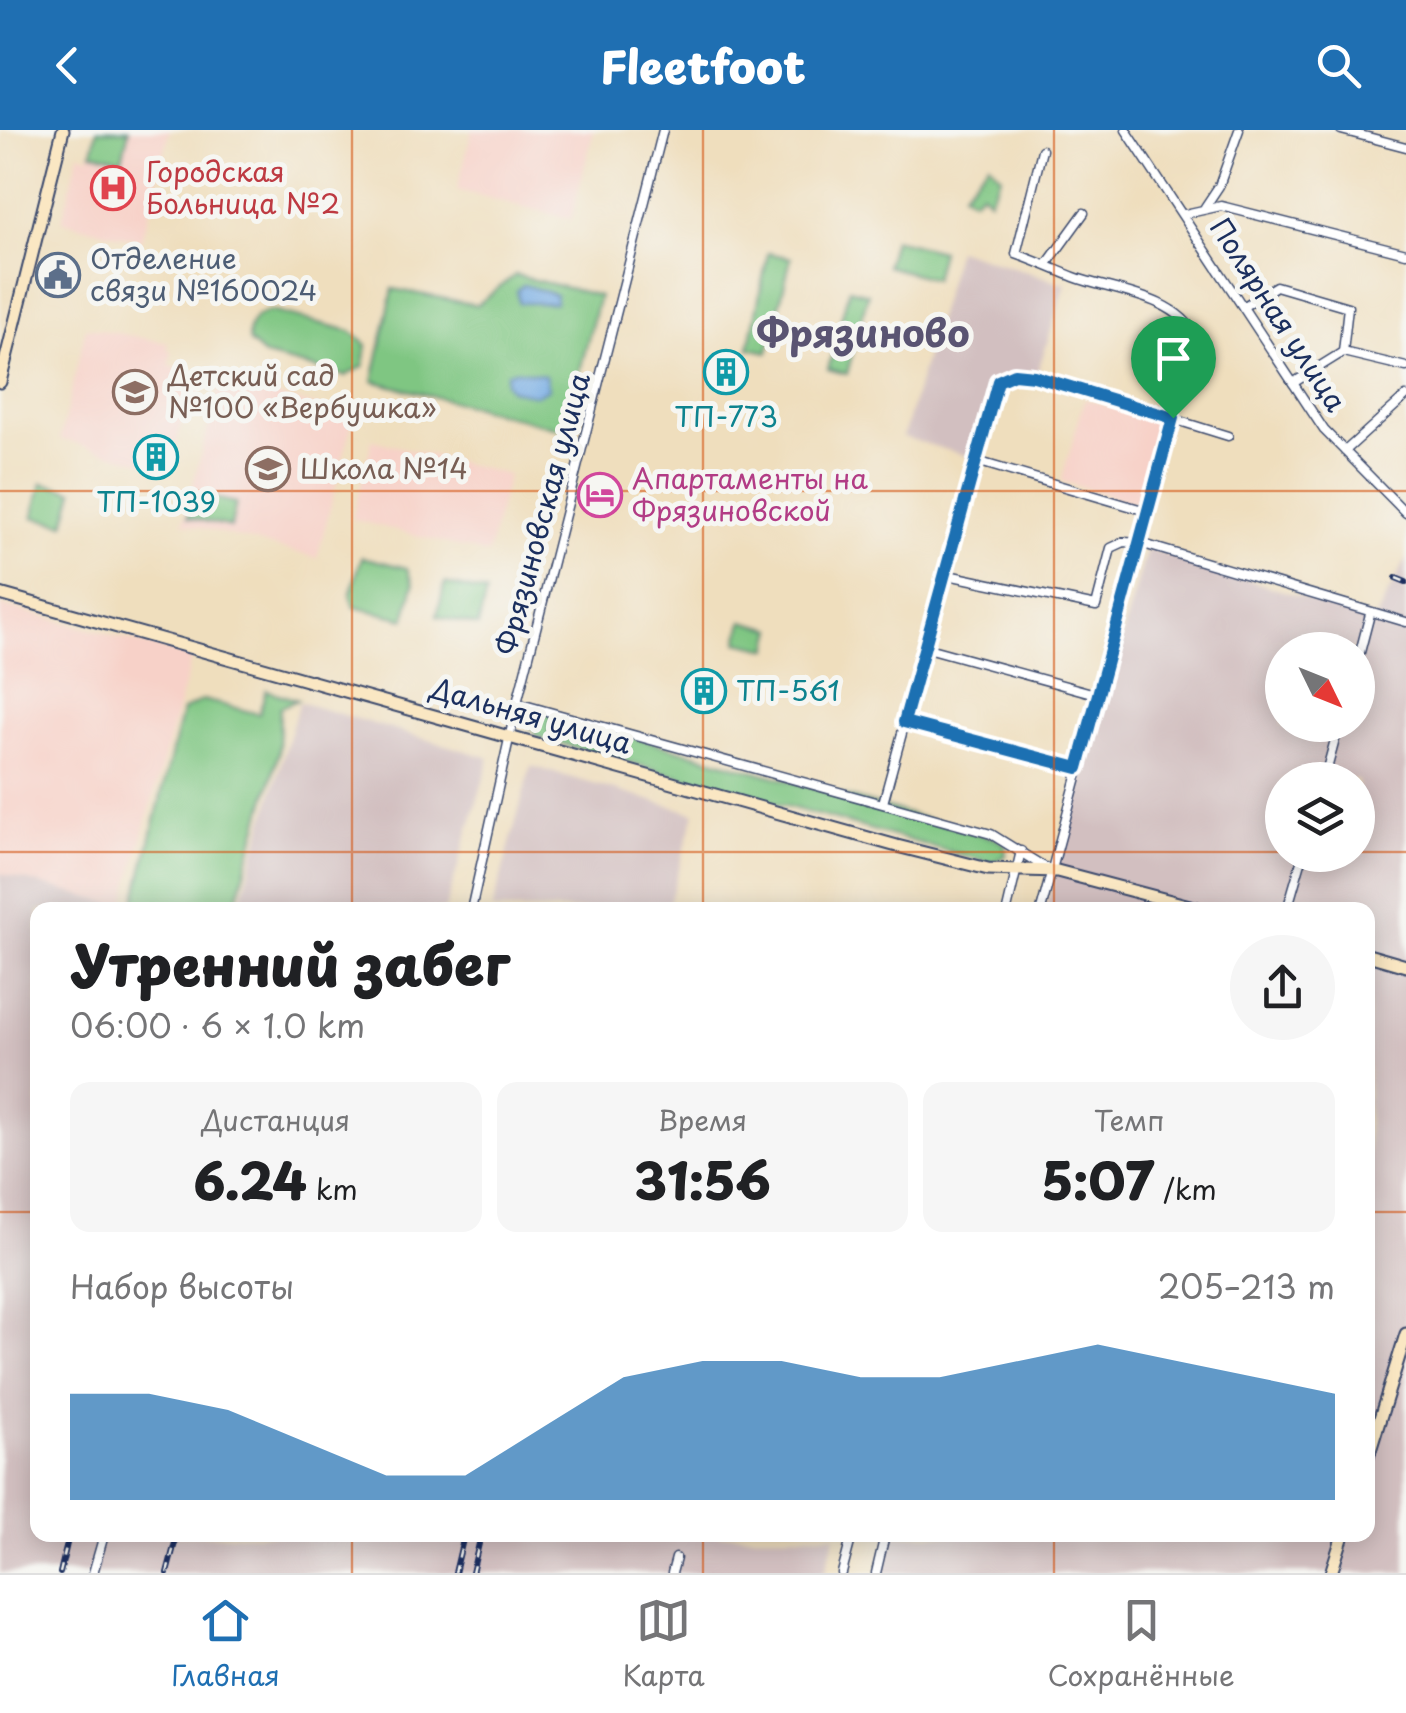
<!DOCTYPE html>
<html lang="ru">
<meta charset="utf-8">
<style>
body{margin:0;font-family:"Playpen Sans",sans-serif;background:#f6f6f6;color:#202124;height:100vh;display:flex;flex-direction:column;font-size:38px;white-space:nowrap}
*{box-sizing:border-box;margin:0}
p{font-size:32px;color:#757577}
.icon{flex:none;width:55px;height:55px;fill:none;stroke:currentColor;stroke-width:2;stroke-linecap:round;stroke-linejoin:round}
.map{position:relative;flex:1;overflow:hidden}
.details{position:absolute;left:30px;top:772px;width:1345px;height:640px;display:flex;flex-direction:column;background:#fff;border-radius:20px;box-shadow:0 5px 25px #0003}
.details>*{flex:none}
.needle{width:65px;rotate:133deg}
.controls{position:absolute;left:1265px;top:502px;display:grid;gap:20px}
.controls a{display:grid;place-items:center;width:110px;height:110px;border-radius:50%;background:#fff;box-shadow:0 5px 25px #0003;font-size:50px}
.pin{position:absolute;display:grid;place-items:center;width:85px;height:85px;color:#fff;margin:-102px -42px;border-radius:50% 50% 50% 0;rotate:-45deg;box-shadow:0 0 10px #0007}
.pin .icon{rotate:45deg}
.round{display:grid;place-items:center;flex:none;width:105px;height:105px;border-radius:52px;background:#f6f6f6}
.overview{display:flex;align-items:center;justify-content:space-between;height:170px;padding:0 40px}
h1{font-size:55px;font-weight:800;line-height:75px}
.metrics{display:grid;grid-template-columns:repeat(3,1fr);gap:15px;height:170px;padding:10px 40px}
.metrics div{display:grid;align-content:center;border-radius:20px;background:#f6f6f6;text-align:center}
.metrics b{font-size:50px;font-weight:800}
.metrics small{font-size:28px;font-weight:400}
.metrics p{font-size:28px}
.chart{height:280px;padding:20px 40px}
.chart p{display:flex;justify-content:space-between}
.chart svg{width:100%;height:180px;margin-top:10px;fill:#1f6fb2;opacity:.7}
header{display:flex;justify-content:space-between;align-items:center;height:130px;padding:0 40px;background:#1f6fb2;color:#fff;font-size:45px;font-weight:800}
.tab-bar{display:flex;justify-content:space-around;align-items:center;height:140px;border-top:2px solid #e0e0e0;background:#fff;font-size:28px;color:#757577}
.tab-bar a{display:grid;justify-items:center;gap:5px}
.tab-bar .current{color:#1f6fb2}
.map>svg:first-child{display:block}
.built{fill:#f7d1c8}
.industrial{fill:#d2bfc0;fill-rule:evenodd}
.green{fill:#7fc682;stroke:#4d7a70;stroke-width:2.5}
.water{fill:#75abe3;stroke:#486da0;stroke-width:2.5}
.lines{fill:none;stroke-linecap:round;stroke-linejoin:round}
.street-casing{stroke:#3b496c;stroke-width:11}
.secondary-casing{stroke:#3b496c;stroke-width:15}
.street{stroke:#fff;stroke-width:8}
.secondary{stroke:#fae7c3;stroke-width:11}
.rail-casing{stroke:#1b2f5e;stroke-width:6}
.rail{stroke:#f6f6f2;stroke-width:2.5;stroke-dasharray:8;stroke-linecap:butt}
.route-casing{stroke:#fff;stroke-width:20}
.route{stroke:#1f6fb2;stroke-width:12}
.grid{fill:none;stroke:#d45514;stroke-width:2.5;stroke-opacity:0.55}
.labels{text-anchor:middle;stroke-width:10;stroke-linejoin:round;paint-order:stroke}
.health-label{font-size:28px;fill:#be3a42;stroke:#f6f6f2;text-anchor:start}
.service-label{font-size:28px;fill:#4e5e75;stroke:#f6f6f2;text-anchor:start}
.street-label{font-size:28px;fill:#1b2f5e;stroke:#f6f6f2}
.education-label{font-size:28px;fill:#785e54;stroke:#f6f6f2;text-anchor:start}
.culture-label{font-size:28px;fill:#0d838f;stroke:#f6f6f2}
.hotel-label{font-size:28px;fill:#b23c85;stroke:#f6f6f2;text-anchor:start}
.district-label{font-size:38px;font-weight:bold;fill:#5a5472;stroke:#f6f6f2}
</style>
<header><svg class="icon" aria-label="back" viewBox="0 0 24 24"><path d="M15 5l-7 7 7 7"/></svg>Fleetfoot<svg class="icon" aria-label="search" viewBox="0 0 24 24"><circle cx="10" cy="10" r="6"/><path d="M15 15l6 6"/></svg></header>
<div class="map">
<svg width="1406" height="1443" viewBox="0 0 1406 1443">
<rect width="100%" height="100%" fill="#f6f6f2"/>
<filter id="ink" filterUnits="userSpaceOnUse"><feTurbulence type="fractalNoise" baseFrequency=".01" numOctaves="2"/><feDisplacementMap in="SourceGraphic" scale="20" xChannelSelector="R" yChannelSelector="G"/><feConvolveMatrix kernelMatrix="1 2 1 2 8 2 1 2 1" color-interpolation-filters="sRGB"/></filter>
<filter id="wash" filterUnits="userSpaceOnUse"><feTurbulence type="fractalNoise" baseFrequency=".0048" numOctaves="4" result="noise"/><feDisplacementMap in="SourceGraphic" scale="40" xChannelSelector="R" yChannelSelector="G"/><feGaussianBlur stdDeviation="2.25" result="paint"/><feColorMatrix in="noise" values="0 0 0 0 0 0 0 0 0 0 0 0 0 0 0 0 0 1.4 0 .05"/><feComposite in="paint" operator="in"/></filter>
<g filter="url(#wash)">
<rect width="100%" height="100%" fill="#efdebd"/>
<g class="built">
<path d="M96 0H170L142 111 62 91 79 23 89 26Z"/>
<path d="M472 0H594L571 89 457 60Z"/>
<path d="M86 197 168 213 167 219 172 221 169 236 180 239 178 250 201 256 198 270H188L176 315 149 317 145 333 60 309Z"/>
<path d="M230 253 354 286 317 428 183 393 219 256 228 258Z"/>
<path d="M1085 269 1168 293 1143 376 1061 351Z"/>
<path d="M372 310 508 345 488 424 352 389Z"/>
<path d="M0 475 192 527 123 777 0 743Z"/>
</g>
<g class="industrial">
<path d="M957 119 1066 154 1037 244 997 249 971 327 903 307Z"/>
<path d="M1147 418 1375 490 1406 428V1443H883L892 1405H1368V780H1045ZM1282 520H1358V595H1282ZM1282 650H1358V725H1282Z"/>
<path d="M299 572 490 628 445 780H238Z"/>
<path d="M531 636 695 683 667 780H492Z"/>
<path d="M0 743 134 780H38V1405H835L825 1443H0Z"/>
</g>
<g class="green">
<path d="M97 0H129L122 29 92 22Z"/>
<path d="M989 33 1001 46 989 69 981 62 973 69 963 63Z"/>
<path d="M893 109 941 121 934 149 886 136Z"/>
<path d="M768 123 791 128 768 222 749 218Z"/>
<path d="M515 145 599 166 565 300 373 251 393 159 477 175Z"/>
<path d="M849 159 868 164 847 244 828 239Z"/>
<path d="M271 181 351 201 367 215 364 236 345 246 265 226 249 212C246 195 254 184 271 181Z"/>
<path d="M42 353 74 361 65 394 33 387Z"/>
<path d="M194 363 236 373 231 397 188 387Z"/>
<path d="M362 427 407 438 414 454 405 489 354 477 350 466Z"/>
<path d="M445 453 486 463 478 496 437 486Z"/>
<path d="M743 491 774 499 769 519 738 512Z"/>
<path d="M266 560 297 570 280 577 279 622 234 780H133L182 581 203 570 259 584Z"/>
<path d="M538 582 552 584 548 601 604 616 609 600 997 709 1005 714 1006 726 991 733 537 607 528 592Z"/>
</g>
<g class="water">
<path d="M524 155 556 165 555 173H519L517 160Z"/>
<path d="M515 240 545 245 548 259 536 265 511 260 505 252 507 242Z"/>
</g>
</g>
<g filter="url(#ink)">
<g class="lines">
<defs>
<g id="street">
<path d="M1126 0 1324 300 1406 383"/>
<path d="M1341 0 1406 17"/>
<path d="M1205 77 1219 56 1239 0"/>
<path d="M1185 84 1221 76 1406 123"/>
<path d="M1047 134 1084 83"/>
<path d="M1243 177 1276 156 1348 177 1343 222"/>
<path d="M1293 253 1343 222 1406 237"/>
<path d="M1345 321 1406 266"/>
<path d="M973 330 1146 381"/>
<path d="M943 444 1096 476 1111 418 1124 412 1140 413 1406 492"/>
<path d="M924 517 1099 565"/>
<path d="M1358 530 1370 484"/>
<path d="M517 573 991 704 1046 738"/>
<path d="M904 593 1078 638"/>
<path d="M1324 650 1339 595"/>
<path d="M883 673 998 251 1015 244 1034 246 1228 306"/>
<path d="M471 780 517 573 663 0"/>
<path d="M1007 780 1021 721"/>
<path d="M1041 780 1196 207C1177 165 1110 161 1074 147 1054 139 1036 131 1016 124L1042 20"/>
<path d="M1287 780 1303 725"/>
<path d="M93 1443 104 1405"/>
<path d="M672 1443 676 1428"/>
<path d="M842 1443 852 1405"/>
<path d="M876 1443 885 1405"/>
</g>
<g id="secondary">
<path d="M0 252 63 0"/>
<path d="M0 464 897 716 988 739 1057 741 1205 780"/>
<path d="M1368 825 1406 836"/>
<path d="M1368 1327 1406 1204"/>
<path d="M1331 1443 1343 1405"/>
</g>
</defs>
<use href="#street" class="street-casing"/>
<use href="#secondary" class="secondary-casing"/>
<use href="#street" class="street"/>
<use href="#secondary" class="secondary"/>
<defs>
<g id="rail">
<path d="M1396 448 1406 452"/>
<path d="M60 1443 69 1405"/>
<path d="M167 1443 177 1405"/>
<path d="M455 1443 464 1405"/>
<path d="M472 1443 481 1405"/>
</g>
</defs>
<use href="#rail" class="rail-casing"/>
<use href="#rail" class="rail"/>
</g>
</g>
<g class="lines" filter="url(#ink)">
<defs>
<path id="route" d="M1014 244 1034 246 1173 288 1078 638 904 592 998 251Z"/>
</defs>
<use href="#route" class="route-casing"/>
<use href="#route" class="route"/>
</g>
<path class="grid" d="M352 0V780M703 0V780M1054 0V780M0 361H1406M0 722H1282M1358 722H1406M0 1082H38M1368 1082H1406M352 1405V1443M703 1405V1443M1054 1405V1443"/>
<defs>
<symbol id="hospital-ring" viewBox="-11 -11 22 22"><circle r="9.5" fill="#f6f6f2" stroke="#e0444e" stroke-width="1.5"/><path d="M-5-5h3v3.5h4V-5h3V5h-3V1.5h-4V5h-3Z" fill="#e0444e"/></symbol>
<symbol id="civic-ring" viewBox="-11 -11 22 22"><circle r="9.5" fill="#f6f6f2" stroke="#5c6f8a" stroke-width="1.5"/><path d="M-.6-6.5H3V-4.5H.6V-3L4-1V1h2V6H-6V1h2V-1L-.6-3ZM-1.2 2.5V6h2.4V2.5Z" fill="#5c6f8a"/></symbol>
<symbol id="building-ring" viewBox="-11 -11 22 22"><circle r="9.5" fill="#f6f6f2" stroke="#0f9aa8" stroke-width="1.5"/><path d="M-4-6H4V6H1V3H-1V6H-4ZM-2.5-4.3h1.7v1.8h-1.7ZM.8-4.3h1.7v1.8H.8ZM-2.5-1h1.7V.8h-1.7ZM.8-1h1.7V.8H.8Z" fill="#0f9aa8"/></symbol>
<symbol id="school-ring" viewBox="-11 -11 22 22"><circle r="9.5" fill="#f6f6f2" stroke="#8d6e63" stroke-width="1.5"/><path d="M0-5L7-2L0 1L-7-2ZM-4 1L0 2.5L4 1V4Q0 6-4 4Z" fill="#8d6e63"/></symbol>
<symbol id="hotel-ring" viewBox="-11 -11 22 22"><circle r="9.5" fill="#f6f6f2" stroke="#d1479c" stroke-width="1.5"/><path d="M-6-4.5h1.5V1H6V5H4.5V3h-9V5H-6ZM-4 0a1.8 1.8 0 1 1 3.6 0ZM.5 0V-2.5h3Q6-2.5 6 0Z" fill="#d1479c"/></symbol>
</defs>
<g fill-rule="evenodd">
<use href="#hospital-ring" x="88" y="33" width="50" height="50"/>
<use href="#civic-ring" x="33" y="120" width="50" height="50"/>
<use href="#building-ring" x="701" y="217" width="50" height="50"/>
<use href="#school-ring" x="110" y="237" width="50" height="50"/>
<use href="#building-ring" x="131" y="302" width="50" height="50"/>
<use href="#school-ring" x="243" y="314" width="50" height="50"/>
<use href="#hotel-ring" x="575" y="340" width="50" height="50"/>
<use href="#building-ring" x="679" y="536" width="50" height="50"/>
</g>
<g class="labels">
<g class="health-label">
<text x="146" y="52">Городская<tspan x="146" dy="32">Больница №2</tspan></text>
</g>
<g class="service-label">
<text x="90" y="139">Отделение<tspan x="90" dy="32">связи №160024</tspan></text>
</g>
<g class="street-label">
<text transform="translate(1278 185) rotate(57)" y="10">Полярная улица</text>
<text transform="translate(543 384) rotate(-75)" y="10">Фрязиновская улица</text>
<text transform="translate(531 586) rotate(16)" y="10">Дальняя улица</text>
</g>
<g class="education-label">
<text x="168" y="256">Детский сад<tspan x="168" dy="32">№100 «Вербушка»</tspan></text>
<text x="300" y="349">Школа №14</text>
</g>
<g class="culture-label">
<text x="726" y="297">ТП-773</text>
<text x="156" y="382">ТП-1039</text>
<text x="736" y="571" text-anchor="start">ТП-561</text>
</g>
<g class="hotel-label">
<text x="632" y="359">Апартаменты на<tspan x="632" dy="32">Фрязиновской</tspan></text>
</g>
<g class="district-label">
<text x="863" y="217">Фрязиново</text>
</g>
</g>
</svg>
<div class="controls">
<a><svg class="needle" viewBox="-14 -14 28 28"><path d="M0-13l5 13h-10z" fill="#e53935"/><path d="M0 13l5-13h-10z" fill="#757577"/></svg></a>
<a><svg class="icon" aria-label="layers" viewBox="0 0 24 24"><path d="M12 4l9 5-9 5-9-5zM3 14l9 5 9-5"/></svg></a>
</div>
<div class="pin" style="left:1173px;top:288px;background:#1e9e55"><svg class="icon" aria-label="arrive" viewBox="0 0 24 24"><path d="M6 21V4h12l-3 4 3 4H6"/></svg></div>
<section class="details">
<div class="overview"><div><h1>Утренний забег</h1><p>06:00 · 6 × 1.0 km</p></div><a class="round"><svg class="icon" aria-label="share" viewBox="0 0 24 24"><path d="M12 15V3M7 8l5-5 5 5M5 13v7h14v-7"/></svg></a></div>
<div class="metrics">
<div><p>Дистанция</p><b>6.24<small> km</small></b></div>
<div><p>Время</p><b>31:56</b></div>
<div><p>Темп</p><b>5:07<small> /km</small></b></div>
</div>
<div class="chart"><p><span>Набор высоты</span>205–213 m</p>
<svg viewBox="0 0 160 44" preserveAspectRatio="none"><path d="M0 44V18L10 18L20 22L30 30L40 38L50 38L60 26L70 14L80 10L90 10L100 14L110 14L120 10L130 6L140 10L150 14L160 18V44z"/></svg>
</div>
</section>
</div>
<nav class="tab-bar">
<a class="current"><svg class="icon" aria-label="home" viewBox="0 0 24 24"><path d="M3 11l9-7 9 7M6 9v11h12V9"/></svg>Главная</a>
<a><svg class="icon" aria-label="map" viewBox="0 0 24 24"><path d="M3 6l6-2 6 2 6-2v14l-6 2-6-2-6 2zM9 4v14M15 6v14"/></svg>Карта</a>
<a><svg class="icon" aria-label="saved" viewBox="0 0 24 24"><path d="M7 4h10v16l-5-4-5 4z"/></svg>Сохранённые</a>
</nav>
